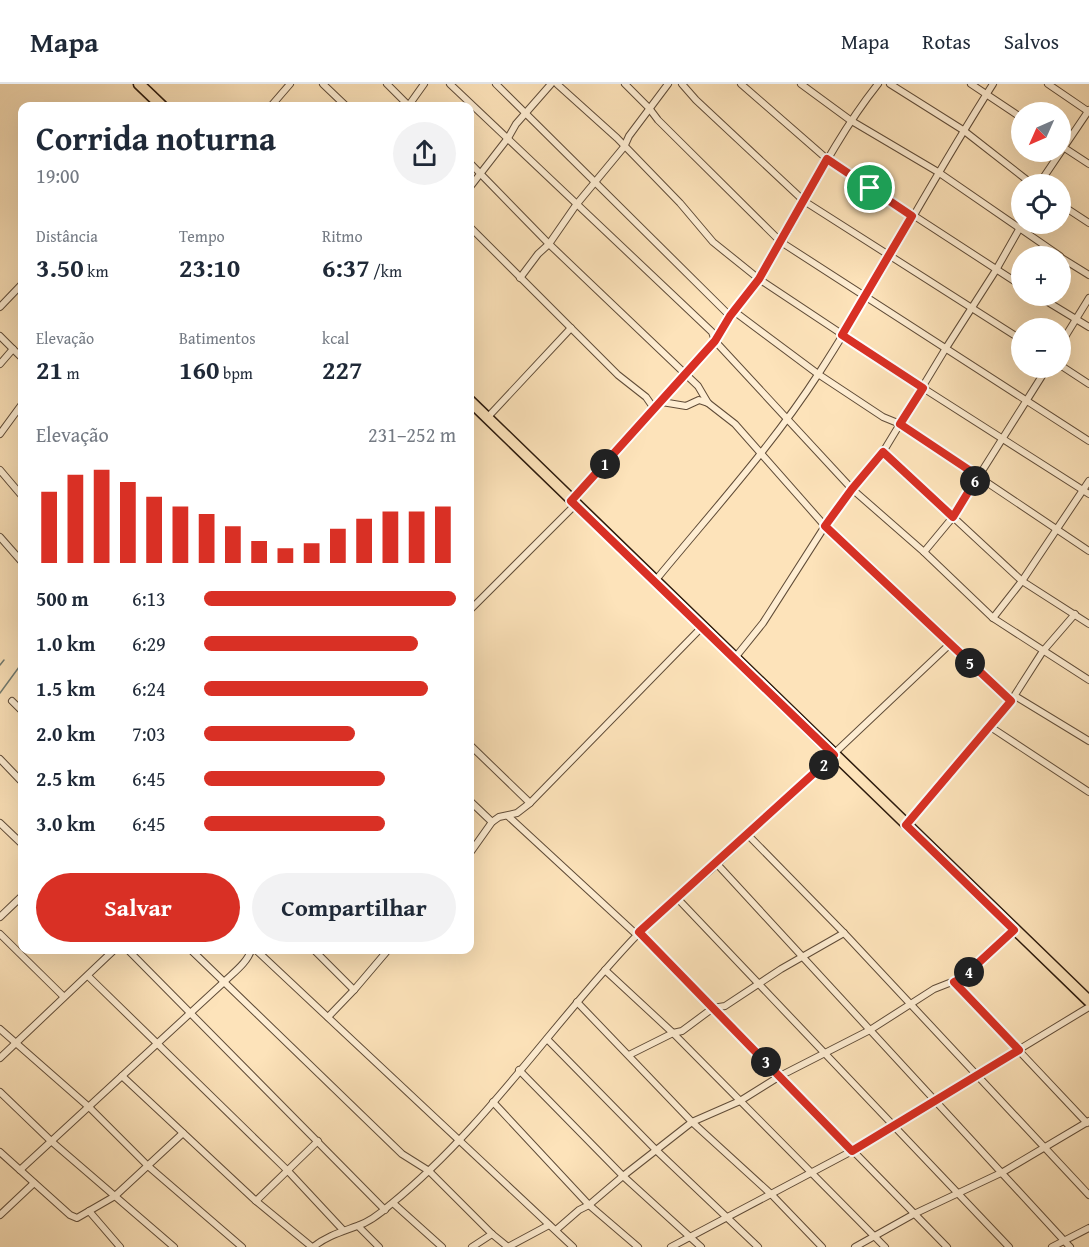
<!DOCTYPE html>
<html lang="pt">
<meta charset="utf-8">
<style>
body{margin:0;font-family:"Gentium Book Plus",serif;background:#f2f2f3;color:#1f2937;height:100vh;display:flex;flex-direction:column;font-size:22px;white-space:nowrap}
*{box-sizing:border-box;margin:0}
p{font-size:20px;color:#747a83}
.icon{flex:none;width:33px;height:33px;fill:none;stroke:currentColor;stroke-width:2;stroke-linecap:round;stroke-linejoin:round}
.map{position:relative;flex:1;overflow:hidden}
.details{position:absolute;left:18px;top:18px;width:456px;height:852px;display:flex;flex-direction:column;background:#fff;border-radius:12px;box-shadow:0 6px 24px #0002}
.details>*{flex:none}
.needle{width:39px;rotate:225deg}
.tools{position:absolute;left:1011px;top:18px;display:grid;gap:12px}
.tools a{display:grid;place-items:center;width:60px;height:60px;border-radius:50%;background:#fff;box-shadow:0 6px 24px #0002;font-size:30px}
.pin{position:absolute;display:grid;place-items:center;width:51px;height:51px;color:#fff;margin:-26px;border:3px solid #fff;border-radius:50%;box-shadow:0 2px 6px #0007}
.km{position:absolute;width:30px;height:30px;margin:-15px;border-radius:50%;background:#222;color:#fff;font-size:16px;line-height:30px;text-align:center}
.round{display:grid;place-items:center;flex:none;width:63px;height:63px;border-radius:32px;background:#f2f2f3}
.overview{display:flex;align-items:center;justify-content:space-between;height:102px;padding:0 18px}
h1{font-size:33px;font-weight:700;line-height:45px}
.figures{display:grid;grid-template-columns:repeat(3,1fr);gap:9px;height:102px;padding:6px 18px}
.figures div{display:grid;align-content:center}
.figures b{font-size:26px;font-weight:700}
.figures small{font-size:16px;font-weight:400}
.figures p{font-size:16px}
.chart{height:168px;padding:12px 18px}
.chart p{display:flex;justify-content:space-between}
.chart svg{width:100%;height:108px;margin-top:6px;stroke:#d93025;stroke-width:6}
.action{display:flex;gap:12px;margin-top:auto;padding:12px 18px}
.action a{flex:1;height:69px;border-radius:36px;background:#d93025;color:#fff;font-size:24px;font-weight:700;line-height:69px;text-align:center}
.action a+a{background:#f2f2f3;color:#1f2937}
ul{padding:0 18px;list-style:none;font-size:20px}
li{display:grid;grid-template-columns:96px 72px 1fr;align-items:center;height:45px}
li i{height:15px;border-radius:8px;background:#d93025}
header{display:flex;align-items:center;gap:36px;box-sizing:border-box;height:84px;padding:0 30px;background:#fff;border-bottom:2px solid #e0e1e3}
header strong{font-size:28px}
nav{display:flex;gap:33px;margin-inline-start:auto;font-size:21px}
.map>svg:first-child{display:block}
.lines{fill:none;stroke-linecap:round;stroke-linejoin:round}
.stream{stroke:#727c72;stroke-width:1.5}
.minor-casing{stroke:#604c38;stroke-width:8}
.primary-casing{stroke:#2c1a0d;stroke-width:13}
.minor{stroke:#feedd2;stroke-width:6}
.primary{stroke:#fde3ba;stroke-width:10}
.route-casing{stroke:#fff;stroke-width:12}
.route{stroke:#d93025;stroke-width:8}
</style>
<header>
<strong>Mapa</strong>
<nav><a>Mapa</a><a>Rotas</a><a>Salvos</a></nav>
</header>
<div class="map">
<svg width="1089" height="1163" viewBox="0 0 1089 1163">
<rect width="100%" height="100%" fill="#fde3ba"/>
<filter id="stains"><feTurbulence type="fractalNoise" baseFrequency=".00333" numOctaves="4"/><feColorMatrix values="0 0 0 0 .2 0 0 0 0 .09 0 0 0 0 .02 0 0 0 .5 -.17"/></filter>
<radialGradient id="worn" r=".72"><stop offset=".6" stop-color="#630" stop-opacity="0"/><stop offset="1" stop-color="#630" stop-opacity=".3"/></radialGradient>
<g class="lines">
<g class="stream">
<path d="M0 581 4 576"/>
<path d="M0 609 22 579"/>
</g>
<defs>
<g id="minor">
<path d="M323 0 346 22"/>
<path d="M387 0 409 22"/>
<path d="M450 0 712 248 715 257 852 405 924 468 993 534 1089 596"/>
<path d="M496 0 730 232"/>
<path d="M557 0 617 54 680 119 713 158 759 195 923 304 1089 410"/>
<path d="M625 0 649 24 658 36 781 158 1089 357"/>
<path d="M682 0 696 16 804 117 1022 256"/>
<path d="M741 0 827 75 1022 202"/>
<path d="M801 0 850 36 938 88 1060 172"/>
<path d="M890 0 963 46 1032 100"/>
<path d="M971 0 1022 34"/>
<path d="M1048 0 1089 28"/>
<path d="M409 21 424 0"/>
<path d="M271 22 290 0"/>
<path d="M1060 61 1089 80"/>
<path d="M470 79 549 160 698 302 708 319 735 340 825 442 1011 617"/>
<path d="M1039 100 1089 26"/>
<path d="M470 103 508 54 516 40 551 0"/>
<path d="M1060 120 1089 139"/>
<path d="M470 143 618 291 646 313 655 326"/>
<path d="M1060 173 1089 191"/>
<path d="M520 194 538 170 549 160 576 121 624 63 629 52 668 0"/>
<path d="M1038 212 1089 243"/>
<path d="M0 223 22 200"/>
<path d="M735 228 818 290 883 333 900 340 1089 467"/>
<path d="M0 252 22 274"/>
<path d="M1060 261 1089 214"/>
<path d="M0 280 13 265"/>
<path d="M1060 281 1089 300"/>
<path d="M662 318 686 322 699 316 708 319"/>
<path d="M487 334 571 244"/>
<path d="M0 350 22 320"/>
<path d="M883 368 1022 497 1089 540"/>
<path d="M0 386 22 412"/>
<path d="M571 416 715 257C735 223 762 193 782 158 812 104 839 49 878 0"/>
<path d="M0 453 22 478"/>
<path d="M924 468 953 433 1047 284"/>
<path d="M655 497C710 430 772 362 819 289 880 195 932 95 993 0"/>
<path d="M470 526 575 421"/>
<path d="M993 534 1022 497 1089 397"/>
<path d="M734 575 763 539 825 442 852 405 883 368 946 264 996 186 1022 140"/>
<path d="M1015 612 1089 657"/>
<path d="M12 617 22 627"/>
<path d="M989 642 1089 708"/>
<path d="M470 661 530 719"/>
<path d="M0 675 22 698"/>
<path d="M470 717 492 738"/>
<path d="M508 732 637 851"/>
<path d="M0 739 22 760"/>
<path d="M906 741 1011 617 1043 567 1075 530"/>
<path d="M747 750 844 849 1089 1111"/>
<path d="M470 769 492 738 499 733 517 729 530 719 701 544"/>
<path d="M717 780 1070 1163"/>
<path d="M678 815 1009 1163"/>
<path d="M0 833 22 812"/>
<path d="M639 848 947 1163"/>
<path d="M0 850 63 912"/>
<path d="M128 866 385 1126"/>
<path d="M191 866 402 1070 429 1087 492 1150 508 1163"/>
<path d="M256 866 573 1163"/>
<path d="M314 866 354 906"/>
<path d="M605 886 673 949 885 1163"/>
<path d="M88 892 288 1087 343 1146"/>
<path d="M954 898 1087 1039"/>
<path d="M577 918 692 1038 772 1111 822 1163"/>
<path d="M328 933 354 906 388 866"/>
<path d="M0 945 90 1024 148 1082 242 1163"/>
<path d="M547 955 656 1066 758 1163"/>
<path d="M629 971 673 949 682 947 713 924 725 922 781 885 844 849"/>
<path d="M0 974 114 866"/>
<path d="M519 986 623 1092 701 1163"/>
<path d="M122 992 256 1117 312 1163"/>
<path d="M0 1008 51 1057 174 1163"/>
<path d="M493 1018 589 1121 638 1163"/>
<path d="M0 1068 70 1131 77 1134 115 1112 183 1049"/>
<path d="M20 1086 224 898C233 889 248 878 251 866"/>
<path d="M256 1117 318 1057"/>
<path d="M393 1119 442 1163"/>
<path d="M89 1127 120 1163"/>
<path d="M0 1131 34 1099"/>
<path d="M358 1142 379 1163"/>
<path d="M556 1146 579 1126 589 1121 623 1092 692 1038 740 1017 780 992 870 946 934 905 962 894 1014 846"/>
<path d="M313 1163C327 1152 341 1148 357 1142 370 1138 381 1129 391 1120 486 1043 554 937 638 850 662 825 691 804 716 781 794 708 872 634 950 560"/>
<path d="M472 1163 492 1150"/>
<path d="M508 1163 549 1141"/>
<path d="M671 1163 852 1067 1089 923"/>
<path d="M855 1163 914 1130 1003 1088 1089 1037"/>
<path d="M1052 1163 1089 1144"/>
</g>
<g id="primary">
<path d="M139 0 162 22"/>
<path d="M470 317 1089 917"/>
</g>
</defs>
<use href="#minor" class="minor-casing"/>
<use href="#primary" class="primary-casing"/>
<use href="#minor" class="minor"/>
<use href="#primary" class="primary"/>
</g>
<g class="lines">
<defs>
<path id="route" d="M827 75 912 132 842 251 923 304 900 340 978 392 953 433 883 368 852 405 825 442 1011 617 906 741 1014 846 962 894 954 898 1019 966 852 1067 639 848 834 671 571 417 715 257 730 232 759 195Z"/>
</defs>
<use href="#route" class="route-casing"/>
<use href="#route" class="route"/>
</g>
<rect width="100%" height="100%" filter="url(#stains)"/>
<rect width="100%" height="100%" fill="url(#worn)"/>
</svg>
<div class="tools">
<a><svg class="needle" viewBox="-14 -14 28 28"><path d="M0-13l5 13h-10z" fill="#e53935"/><path d="M0 13l5-13h-10z" fill="#747a83"/></svg></a>
<a><svg class="icon" aria-label="locate" viewBox="0 0 24 24"><circle cx="12" cy="12" r="6"/><path d="M12 2v4M12 18v4M2 12h4M18 12h4"/></svg></a>
<a>+</a>
<a>−</a>
</div>
<div class="pin" style="left:870px;top:104px;background:#1e9e55"><svg class="icon" aria-label="arrive" viewBox="0 0 24 24"><path d="M6 21V4h12l-3 4 3 4H6"/></svg></div>
<b class="km" style="left:605px;top:380px">1</b>
<b class="km" style="left:824px;top:681px">2</b>
<b class="km" style="left:766px;top:978px">3</b>
<b class="km" style="left:969px;top:888px">4</b>
<b class="km" style="left:970px;top:579px">5</b>
<b class="km" style="left:975px;top:397px">6</b>
<section class="details">
<div class="overview"><div><h1>Corrida noturna</h1><p>19:00</p></div><a class="round"><svg class="icon" aria-label="share" viewBox="0 0 24 24"><path d="M12 15V3M7 8l5-5 5 5M5 13v7h14v-7"/></svg></a></div>
<div class="figures">
<div><p>Distância</p><b>3.50<small> km</small></b></div>
<div><p>Tempo</p><b>23:10</b></div>
<div><p>Ritmo</p><b>6:37<small> /km</small></b></div>
</div>
<div class="figures">
<div><p>Elevação</p><b>21<small> m</small></b></div>
<div><p>Batimentos</p><b>160<small> bpm</small></b></div>
<div><p>kcal</p><b>227</b></div>
</div>
<div class="chart"><p><span>Elevação</span>231–252 m</p>
<svg viewBox="0 0 160 44" preserveAspectRatio="none"><path d="M5 44V15M15 44V8M25 44V6M35 44V11M45 44V17M55 44V21M65 44V24M75 44V29M85 44V35M95 44V38M105 44V36M115 44V30M125 44V26M135 44V23M145 44V23M155 44V21"/></svg>
</div>
<ul>
<li><b>500 m</b>6:13<i style="width:100%"></i></li>
<li><b>1.0 km</b>6:29<i style="width:85%"></i></li>
<li><b>1.5 km</b>6:24<i style="width:89%"></i></li>
<li><b>2.0 km</b>7:03<i style="width:60%"></i></li>
<li><b>2.5 km</b>6:45<i style="width:72%"></i></li>
<li><b>3.0 km</b>6:45<i style="width:72%"></i></li>
</ul>
<div class="action"><a>Salvar</a><a>Compartilhar</a></div>
</section>
</div>
